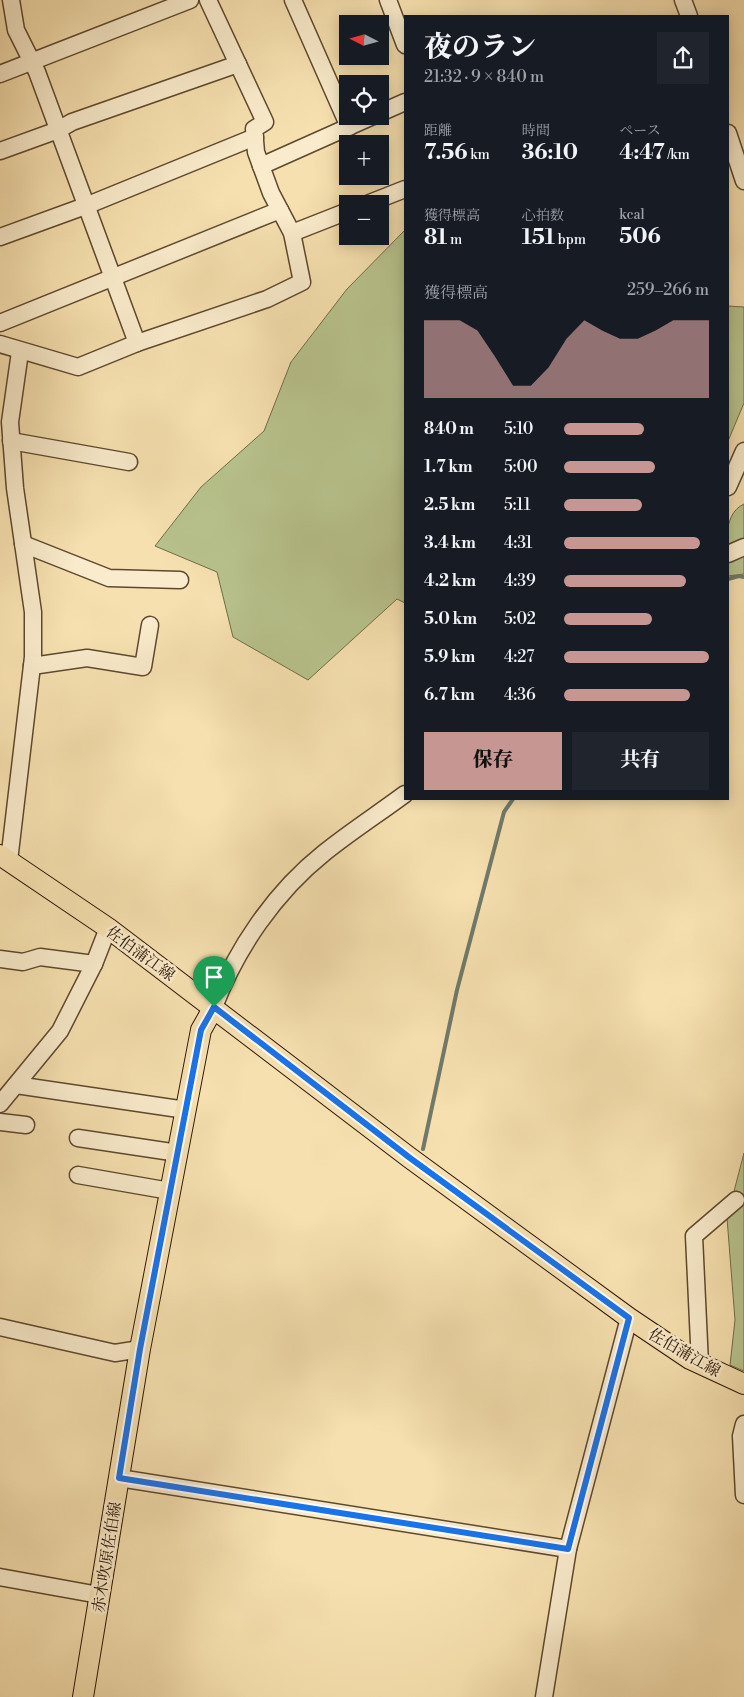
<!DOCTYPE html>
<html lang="ja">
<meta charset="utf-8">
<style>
body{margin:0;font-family:"Libre Bodoni","Noto Serif JP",serif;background:#20242c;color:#f1f3f6;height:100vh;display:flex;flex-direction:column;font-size:19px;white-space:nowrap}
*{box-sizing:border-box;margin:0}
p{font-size:16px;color:#9ea1a6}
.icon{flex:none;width:28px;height:28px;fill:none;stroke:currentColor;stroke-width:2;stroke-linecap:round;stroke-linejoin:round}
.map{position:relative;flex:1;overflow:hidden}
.panel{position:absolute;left:404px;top:15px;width:325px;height:785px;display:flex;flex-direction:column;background:#171b24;border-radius:0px;box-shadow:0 2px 12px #0003}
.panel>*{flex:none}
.needle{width:32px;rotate:276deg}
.fabs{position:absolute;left:339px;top:15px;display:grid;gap:10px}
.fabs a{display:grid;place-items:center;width:50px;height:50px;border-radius:0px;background:#171b24;box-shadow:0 2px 12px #0003;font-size:25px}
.pin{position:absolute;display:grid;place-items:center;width:42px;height:42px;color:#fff;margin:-51px -21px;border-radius:50% 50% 50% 0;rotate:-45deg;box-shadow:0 0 5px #0007}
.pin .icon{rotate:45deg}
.round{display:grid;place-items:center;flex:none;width:52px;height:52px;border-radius:0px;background:#20242c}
.head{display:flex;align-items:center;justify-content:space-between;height:85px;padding:0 20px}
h1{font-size:28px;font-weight:800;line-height:38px}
.stats{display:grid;grid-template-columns:repeat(3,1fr);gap:8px;height:85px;padding:5px 20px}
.stats div{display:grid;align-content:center}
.stats b{font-size:21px;font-weight:800}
.stats small{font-size:14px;font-weight:400}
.stats p{font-size:14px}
.chart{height:140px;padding:10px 20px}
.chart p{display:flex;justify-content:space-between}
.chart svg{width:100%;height:90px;margin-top:5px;fill:#c59692;opacity:.7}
.primary-button{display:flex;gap:10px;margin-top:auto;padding:10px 20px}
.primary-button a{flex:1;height:58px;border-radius:0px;background:#c59692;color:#111;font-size:20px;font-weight:800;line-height:58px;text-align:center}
.primary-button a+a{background:#20242c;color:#f1f3f6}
ul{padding:0 20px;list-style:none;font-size:16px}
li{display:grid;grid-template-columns:80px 60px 1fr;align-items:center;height:38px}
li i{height:12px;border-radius:6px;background:#c59692}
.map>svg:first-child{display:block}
.green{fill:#b8c38d;stroke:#726c48}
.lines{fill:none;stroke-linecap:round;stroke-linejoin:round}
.stream{stroke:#707a6a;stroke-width:4}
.minor-casing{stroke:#5e482f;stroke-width:19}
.major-casing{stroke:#2c1604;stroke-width:22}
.minor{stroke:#f9ebcb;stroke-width:16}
.major{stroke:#f6e0af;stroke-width:20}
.route-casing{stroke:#fff;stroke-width:10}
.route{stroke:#1a73e8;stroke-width:6}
.labels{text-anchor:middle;stroke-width:5;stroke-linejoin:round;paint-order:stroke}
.street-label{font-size:16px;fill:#2c1604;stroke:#f9ebcb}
</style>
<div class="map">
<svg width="744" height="1697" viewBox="0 0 744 1697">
<rect width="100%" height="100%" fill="#f6e0af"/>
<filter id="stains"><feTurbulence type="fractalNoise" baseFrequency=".004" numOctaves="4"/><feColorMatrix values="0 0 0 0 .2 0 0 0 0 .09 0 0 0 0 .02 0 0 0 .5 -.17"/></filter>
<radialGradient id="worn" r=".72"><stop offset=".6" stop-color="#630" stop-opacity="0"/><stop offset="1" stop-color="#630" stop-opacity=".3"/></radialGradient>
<g class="green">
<path d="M405 230V603L397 599 308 680 233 637 217 572 155 546 201 487 264 431 291 362 347 289Z"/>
<path d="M728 306 744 307V403L728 441Z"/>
<path d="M744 504V574L728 576C728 553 720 515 744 504Z"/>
<path d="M744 1153V1371L730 1365 735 1320 727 1218Z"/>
</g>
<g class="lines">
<g class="stream">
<path d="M728 579 739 576 744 577"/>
<path d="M423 1149 457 990 504 812 513 799"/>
</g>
<defs>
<g id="minor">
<path d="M11 0 16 30 37 72 137 343"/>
<path d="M293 0 349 127"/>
<path d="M388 0 405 45"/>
<path d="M683 0 689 16"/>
<path d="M0 74 190 0"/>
<path d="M380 113 405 102"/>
<path d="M728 133 744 181"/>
<path d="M0 151 58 130 72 122 238 64"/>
<path d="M261 166 373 116"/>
<path d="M367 204 405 189"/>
<path d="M292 233 348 211"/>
<path d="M0 237 88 205 255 137"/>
<path d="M0 323 280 210"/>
<path d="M0 344 78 367 137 343 267 299 302 282 292 233 271 193 256 152 254 129 265 122 208 0"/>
<path d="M11 441 129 462"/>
<path d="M728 487 744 451"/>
<path d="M23 544 109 578 180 580"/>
<path d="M728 554 744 547"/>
<path d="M32 666 87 658 143 667 150 625"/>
<path d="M9 861 33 657V612L15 488 10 422 20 352"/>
<path d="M0 959 23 962 40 957 94 964"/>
<path d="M214 1007C236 949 275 892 324 853 350 832 378 814 405 794"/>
<path d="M16 1085 186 1110"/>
<path d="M0 1104 60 1031 94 964 108 928"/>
<path d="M0 1122 26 1125"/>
<path d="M78 1138 178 1153"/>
<path d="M78 1175 170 1191"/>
<path d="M0 1327 115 1353 140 1349"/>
<path d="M700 1364 694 1236 736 1200"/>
<path d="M744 1424 741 1436 744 1495"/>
<path d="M119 1478 568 1549"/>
<path d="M0 1577 99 1595"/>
<path d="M544 1697 568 1549 629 1318"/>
</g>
<g id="major">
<path d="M0 855 108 928 410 1158 629 1318 690 1359 744 1384"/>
<path d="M83 1697 140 1349 201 1030 214 1007"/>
</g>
</defs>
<use href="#minor" class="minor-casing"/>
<use href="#major" class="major-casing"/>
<use href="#minor" class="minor"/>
<use href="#major" class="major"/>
</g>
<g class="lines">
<defs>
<path id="route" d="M214 1007 410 1158 629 1318 568 1549 119 1478 140 1349 201 1030Z"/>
</defs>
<use href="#route" class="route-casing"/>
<use href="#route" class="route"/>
</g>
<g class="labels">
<g class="street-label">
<text transform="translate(141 953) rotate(36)" y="6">佐伯蒲江線</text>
<text transform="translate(685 1352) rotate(30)" y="6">佐伯蒲江線</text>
<text transform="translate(106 1557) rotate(-81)" y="6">赤木吹原佐伯線</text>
</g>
</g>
<rect width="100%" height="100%" filter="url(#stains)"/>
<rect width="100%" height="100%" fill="url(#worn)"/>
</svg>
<div class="fabs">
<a><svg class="needle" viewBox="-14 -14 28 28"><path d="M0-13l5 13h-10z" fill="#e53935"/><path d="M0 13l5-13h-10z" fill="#9ea1a6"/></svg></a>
<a><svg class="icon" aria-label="locate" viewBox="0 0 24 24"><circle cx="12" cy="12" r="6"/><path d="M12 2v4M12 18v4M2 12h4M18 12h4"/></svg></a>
<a>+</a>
<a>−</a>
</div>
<div class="pin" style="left:214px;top:1007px;background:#1e9e55"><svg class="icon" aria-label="arrive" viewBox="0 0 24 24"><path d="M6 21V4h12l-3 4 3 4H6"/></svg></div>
<section class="panel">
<div class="head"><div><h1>夜のラン</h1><p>21:32 · 9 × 840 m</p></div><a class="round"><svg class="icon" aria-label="share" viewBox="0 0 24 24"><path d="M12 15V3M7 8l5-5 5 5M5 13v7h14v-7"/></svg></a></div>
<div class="stats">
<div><p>距離</p><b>7.56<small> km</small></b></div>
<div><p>時間</p><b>36:10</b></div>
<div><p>ペース</p><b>4:47<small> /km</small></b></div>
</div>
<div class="stats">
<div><p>獲得標高</p><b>81<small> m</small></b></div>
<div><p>心拍数</p><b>151<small> bpm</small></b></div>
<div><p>kcal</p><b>506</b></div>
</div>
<div class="chart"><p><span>獲得標高</span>259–266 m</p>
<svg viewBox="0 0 160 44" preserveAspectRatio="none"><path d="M0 44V6L10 6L20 6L30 11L40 24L50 38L60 38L70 29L80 15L90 6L100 11L110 15L120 15L130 11L140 6L150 6L160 6V44z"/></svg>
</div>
<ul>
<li><b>840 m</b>5:10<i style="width:55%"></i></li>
<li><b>1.7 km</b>5:00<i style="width:63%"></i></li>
<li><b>2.5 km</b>5:11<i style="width:54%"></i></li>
<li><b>3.4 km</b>4:31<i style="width:94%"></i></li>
<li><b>4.2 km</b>4:39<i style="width:84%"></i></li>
<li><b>5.0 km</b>5:02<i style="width:61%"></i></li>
<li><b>5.9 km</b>4:27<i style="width:100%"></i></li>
<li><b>6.7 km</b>4:36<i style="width:87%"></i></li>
</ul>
<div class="primary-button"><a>保存</a><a>共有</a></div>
</section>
</div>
